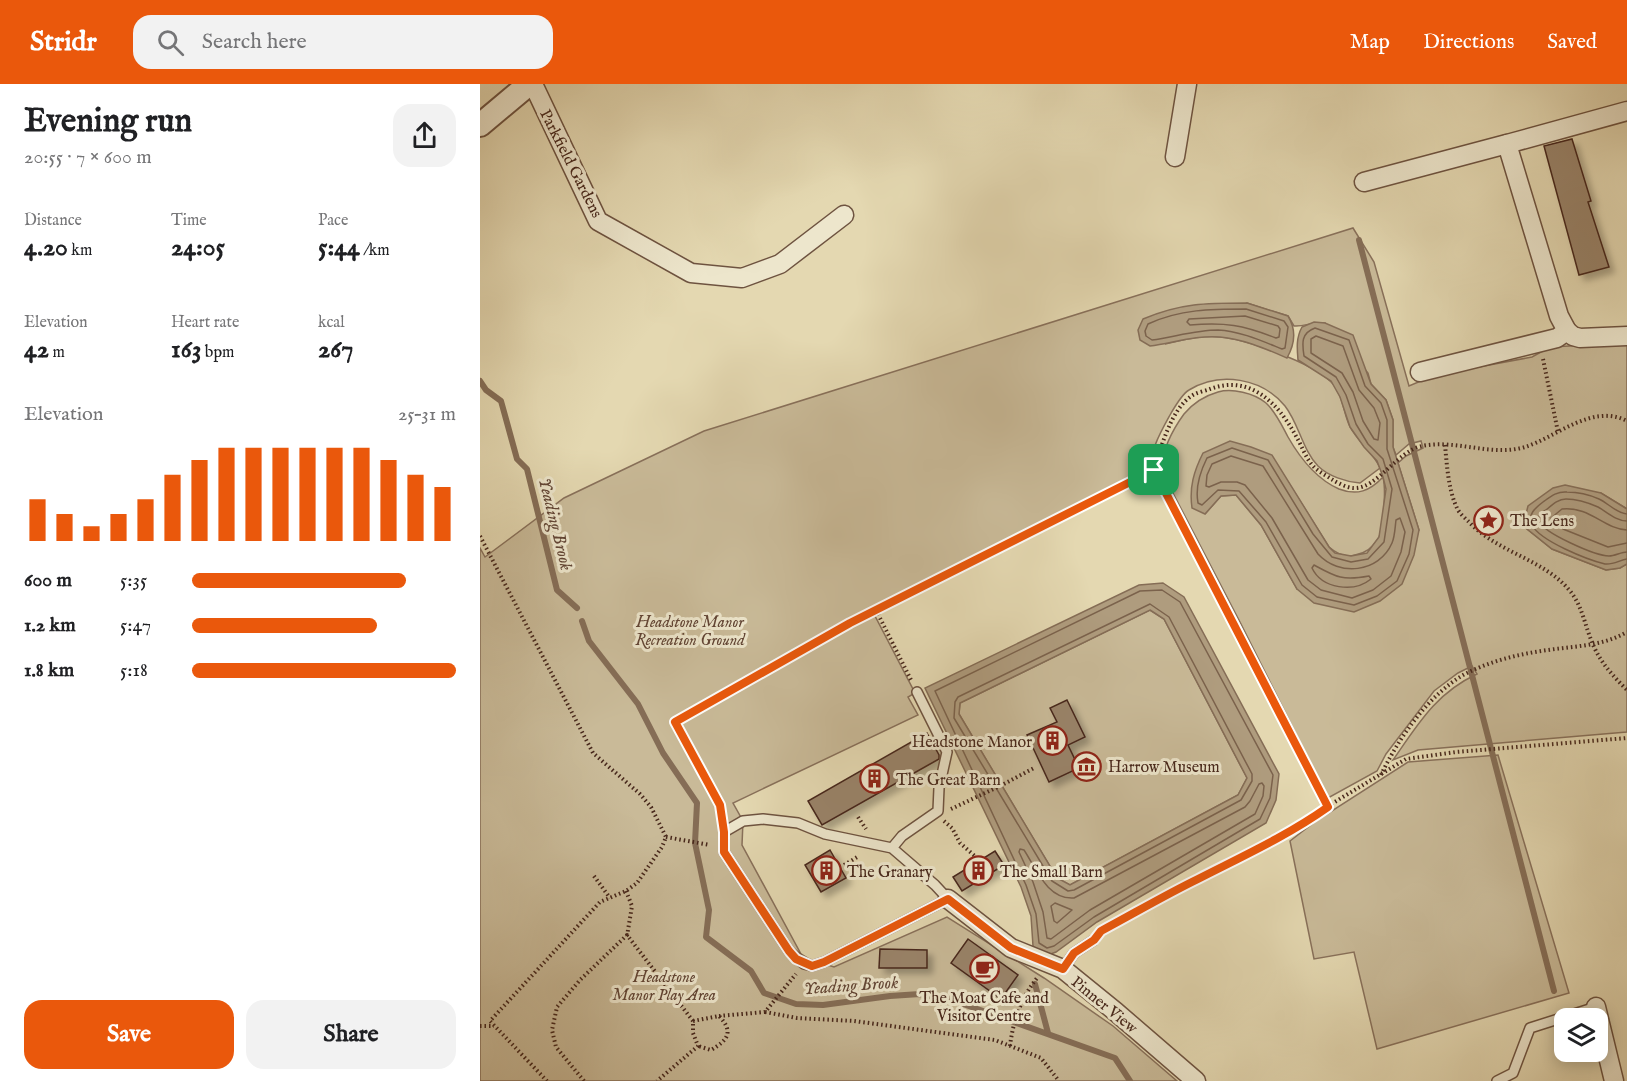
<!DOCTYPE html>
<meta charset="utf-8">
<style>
body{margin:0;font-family:"IM FELL English",serif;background:#f2f2f2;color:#202124;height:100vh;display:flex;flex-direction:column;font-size:22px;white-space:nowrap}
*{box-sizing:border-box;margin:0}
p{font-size:20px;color:#757577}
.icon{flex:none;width:33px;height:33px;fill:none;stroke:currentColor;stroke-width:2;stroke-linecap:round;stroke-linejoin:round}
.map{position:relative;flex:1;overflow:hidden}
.side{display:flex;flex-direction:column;background:#fff;width:480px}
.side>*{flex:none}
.fabs{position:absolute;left:1074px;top:924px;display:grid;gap:12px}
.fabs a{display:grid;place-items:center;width:54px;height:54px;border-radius:12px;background:#fff;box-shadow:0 3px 15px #0003;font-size:30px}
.pin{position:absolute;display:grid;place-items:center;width:51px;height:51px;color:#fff;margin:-26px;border-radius:12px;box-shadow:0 3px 9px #0006}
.round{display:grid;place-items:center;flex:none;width:63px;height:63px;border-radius:18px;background:#f2f2f2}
.headline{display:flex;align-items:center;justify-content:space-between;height:102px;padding:0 24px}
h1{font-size:33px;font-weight:700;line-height:45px}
.stats{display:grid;grid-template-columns:repeat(3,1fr);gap:9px;height:102px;padding:6px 24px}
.stats div{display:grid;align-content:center}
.stats b{font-size:26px;font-weight:700}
.stats small{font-size:16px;font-weight:400}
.stats p{font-size:16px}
.chart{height:168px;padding:12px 24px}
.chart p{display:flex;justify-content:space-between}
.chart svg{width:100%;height:108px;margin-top:6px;stroke:#ea580c;stroke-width:6}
.button{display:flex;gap:12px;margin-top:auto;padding:12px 24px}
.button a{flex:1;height:69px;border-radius:18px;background:#ea580c;color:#fff;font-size:24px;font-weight:700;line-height:69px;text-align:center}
.button a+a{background:#f2f2f2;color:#202124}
ul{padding:0 24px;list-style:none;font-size:20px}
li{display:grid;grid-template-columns:96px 72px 1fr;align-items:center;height:45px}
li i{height:15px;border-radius:8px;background:#ea580c}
header{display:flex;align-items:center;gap:36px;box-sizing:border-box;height:84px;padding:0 30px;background:#ea580c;color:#fff}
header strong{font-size:28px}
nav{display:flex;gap:33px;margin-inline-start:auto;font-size:21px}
.search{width:420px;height:54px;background:#f2f2f2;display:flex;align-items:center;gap:15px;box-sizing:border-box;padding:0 21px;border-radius:18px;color:#757577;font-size:22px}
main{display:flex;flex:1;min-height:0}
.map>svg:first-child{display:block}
.green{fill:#c9ba98;stroke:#88705a;stroke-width:1.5}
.water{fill:#af9c7e;stroke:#856d56;stroke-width:1.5;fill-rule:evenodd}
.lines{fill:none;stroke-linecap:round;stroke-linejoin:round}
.shore{stroke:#7b624c;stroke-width:1.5}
.stream{stroke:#856d56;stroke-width:6}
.building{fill:#998369;stroke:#47271b;stroke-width:1.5;filter:url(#shadow)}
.service-casing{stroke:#6e5340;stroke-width:12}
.minor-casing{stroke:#6e5340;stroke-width:21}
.tertiary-casing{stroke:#6e5340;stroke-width:26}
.path{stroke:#47271b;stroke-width:4;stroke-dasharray:1.5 3;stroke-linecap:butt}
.service{stroke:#ede6cc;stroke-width:9}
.minor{stroke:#ede6cc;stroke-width:18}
.tertiary{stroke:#ede6cc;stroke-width:22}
.route-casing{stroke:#fff;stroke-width:12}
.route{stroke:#ea580c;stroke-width:8}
.labels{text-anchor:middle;stroke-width:6;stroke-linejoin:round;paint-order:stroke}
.street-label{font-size:16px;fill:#47271b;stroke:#ede6cc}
.poi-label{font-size:16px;fill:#47271b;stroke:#ede6cc;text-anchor:start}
.park-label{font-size:16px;font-style:italic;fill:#614434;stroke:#ede6cc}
.water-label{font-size:18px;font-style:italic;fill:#614434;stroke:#ede6cc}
</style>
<header>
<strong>Stridr</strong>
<div class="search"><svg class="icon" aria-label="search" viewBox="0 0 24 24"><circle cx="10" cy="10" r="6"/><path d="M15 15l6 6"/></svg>Search here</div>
<nav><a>Map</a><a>Directions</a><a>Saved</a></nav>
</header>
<main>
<section class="side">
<div class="headline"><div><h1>Evening run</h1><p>20:55 · 7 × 600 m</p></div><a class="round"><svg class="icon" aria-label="share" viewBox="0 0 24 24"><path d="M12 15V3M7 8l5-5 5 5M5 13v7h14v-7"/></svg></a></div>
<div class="stats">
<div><p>Distance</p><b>4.20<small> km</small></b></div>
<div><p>Time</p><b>24:05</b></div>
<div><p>Pace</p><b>5:44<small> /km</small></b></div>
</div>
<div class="stats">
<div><p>Elevation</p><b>42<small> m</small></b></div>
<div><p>Heart rate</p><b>163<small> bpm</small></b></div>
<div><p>kcal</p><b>267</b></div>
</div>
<div class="chart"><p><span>Elevation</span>25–31 m</p>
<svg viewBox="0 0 160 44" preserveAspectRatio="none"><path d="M5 44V27M15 44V33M25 44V38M35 44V33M45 44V27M55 44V17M65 44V11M75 44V6M85 44V6M95 44V6M105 44V6M115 44V6M125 44V6M135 44V11M145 44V17M155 44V22"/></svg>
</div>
<ul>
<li><b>600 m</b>5:35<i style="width:81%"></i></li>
<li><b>1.2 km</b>5:47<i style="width:70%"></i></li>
<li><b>1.8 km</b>5:18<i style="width:100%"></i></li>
</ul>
<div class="button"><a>Save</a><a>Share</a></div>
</section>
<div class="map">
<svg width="1147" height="997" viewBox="0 0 1147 997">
<defs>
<filter id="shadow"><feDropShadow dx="5.5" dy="5.5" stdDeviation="3" flood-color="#0004"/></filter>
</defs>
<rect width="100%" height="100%" fill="#e4d8b1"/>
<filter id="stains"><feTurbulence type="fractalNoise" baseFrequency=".00333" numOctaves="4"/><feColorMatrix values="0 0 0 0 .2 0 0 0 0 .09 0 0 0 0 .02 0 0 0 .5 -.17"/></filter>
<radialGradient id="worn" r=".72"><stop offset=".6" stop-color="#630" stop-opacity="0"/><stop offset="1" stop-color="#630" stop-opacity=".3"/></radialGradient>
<g class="green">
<path d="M873 144 894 178 929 302 955 291 1052 273 1070 263 1147 259V425L1121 409 1047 445 1072 465 1126 486 1140 484 1147 480V648L938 666 913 676C938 640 956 609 997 590L992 582 978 589 954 607 906 670 897 687 848 714 761 540 682 388C680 369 693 345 704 330 714 318 724 312 738 308 752 304 774 309 786 319 796 328 802 342 808 353 820 374 836 395 859 405 877 412 890 407 903 393 906 405 904 445 898 455 892 464 886 469 875 471 866 474 856 469 849 463L808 398 750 358 725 430 741 412 756 411 781 441 817 505 939 446 918 379 926 372 943 364 941 357 929 360 916 371 913 363V336L906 316 891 300 888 289 845 239C833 237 825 243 814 242L808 232 767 219 685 260C703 256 722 251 740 253 766 255 832 279 850 297 863 308 863 329 870 343 878 358 894 369 900 384L880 399C866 398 848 392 838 382 822 365 819 340 805 322 782 294 740 287 709 306 702 310 694 324 690 331 680 349 668 370 671 391L394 530 435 609 428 613 438 631 253 719 263 737 262 761 321 870 329 875 354 883 467 833 564 894 633 942 697 997H0V464L5 473 84 414 224 347Z"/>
<path d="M670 526 684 535 767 694 758 711 590 801 577 794 479 630 480 619Z"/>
<path d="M1018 671 1089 909 897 965 874 868 834 875 810 757 836 737 928 678Z"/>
</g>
<g class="water">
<path d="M767 219 808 232C816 245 815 260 807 274 786 265 764 255 740 253 716 251 693 259 670 262L660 256 658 246 663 235C701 219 726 219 767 219Z"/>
<path d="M834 238 845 239 873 251 891 300 906 316 913 336V363L939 446 934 471 922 500 900 517 874 528 834 519 817 505 781 441 756 411 741 412 725 430 712 424C709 403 714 387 723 369L750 357 771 363 792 371 849 463 855 469 871 472 887 469 899 453 906 405 903 393 897 377 884 363 870 343 860 313 851 297 818 276C817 264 816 254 822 243Z"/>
<path d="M1085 401 1121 409 1147 425V480L1140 484 1126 486 1072 465 1047 445 1045 434 1048 422 1073 404Z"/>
<path d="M683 499 704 513 799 690 796 716 786 739 617 838 576 868 568 871 560 868 553 862 551 832 541 803 445 604 659 501ZM670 526 684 535 767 694 758 711 590 801 577 794 479 630 480 619Z"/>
</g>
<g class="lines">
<g class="shore">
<path d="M766 225 804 237 808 243 805 264 802 265C782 257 760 247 738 246 716 246 694 253 672 256L666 252 665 247 668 240C700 225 732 225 766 225Z"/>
<path d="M765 232 798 242 800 245 799 253 796 254C763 241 745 238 710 241L707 238 709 235Z"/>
<path d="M835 244 869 256 885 302 901 319 907 336V365L933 446 929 470 917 497 897 512 874 521 837 513 822 501 786 438 759 407 738 406 722 421 718 419C715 403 720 388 727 374L752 364 788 376 833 450 852 473 871 478 888 475 904 458 912 405 903 375 888 360 876 340 866 311 856 293 824 272C822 259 821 249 835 244Z"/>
<path d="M836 252 863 262 879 306 894 324 900 339 898 356 894 355 883 337 873 308 862 289 831 269V255Z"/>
<path d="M751 372 783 382 838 470C859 493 899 489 912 459 915 452 915 443 916 436L920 434 925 448 921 468 911 492 893 506 872 514 841 506 828 496 792 434 765 401 757 398H741L729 403 726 402 727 391 732 380Z"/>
<path d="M1147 430C1136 429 1128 419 1119 415 1110 411 1097 408 1087 408 1077 407 1070 413 1063 418 1055 424 1047 431 1052 441 1060 457 1108 476 1125 480 1133 481 1140 476 1147 475"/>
<path d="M1147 437C1136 437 1127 428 1118 423 1109 419 1096 415 1086 415 1078 415 1072 421 1066 426 1062 428 1057 431 1059 437 1063 449 1116 472 1129 472 1135 472 1141 468 1147 468"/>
<path d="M1147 446C1124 445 1110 422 1082 425L1071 434 1083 445 1128 463 1147 459"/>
<path d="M834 481C856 493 862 497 889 492L891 495C874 509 842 505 832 484Z"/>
<path d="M682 506 700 518 793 691 790 714 780 735 614 833 574 862 567 864 559 859 556 830 546 801 455 607 660 507Z"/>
<path d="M670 520 689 533 772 690V697L761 716 594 806 588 807 572 797 474 634 475 618 478 613Z"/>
<path d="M782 699 784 702 783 712 775 730 610 826 571 855 567 854 563 828 553 798 539 768 540 765 544 766C556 784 567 816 594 814L765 723 770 717 779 700Z"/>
<path d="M575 819 592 826 577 839 574 837 571 822Z"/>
</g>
<g class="stream">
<path d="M879 156 1074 907"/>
<path d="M0 297 6 306 21 317 37 375 47 385 77 506 97 524"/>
<path d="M102 537 109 557 158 620 183 669 217 719 215 759 229 826 226 853 271 887 284 909 316 920 343 921 410 912 440 910 472 916 635 974 650 997"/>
<path d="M555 900 568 949"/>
</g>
</g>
<g class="building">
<path d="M1092 55 1111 117 1108 118 1129 183 1099 191 1064 62Z"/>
<path d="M587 616 605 653 588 661 599 684 569 698 547 651 577 638 570 624Z"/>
<path d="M447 649 459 671V675L342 741 328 717Z"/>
<path d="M350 766 366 794 341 808 325 781Z"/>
<path d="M515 767 524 781 482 807 473 793Z"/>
<path d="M488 855 538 891 521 915 471 879Z"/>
<path d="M400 865 447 866V884H399Z"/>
</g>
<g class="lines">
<defs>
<g id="service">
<path d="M283 735 318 739 345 750 412 764 455 801 468 815 344 878 332 882 324 880 309 867 244 768V748L263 737Z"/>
<path d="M412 764 422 752 458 727 459 704 467 668 437 608"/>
<path d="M583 885 594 869 614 856"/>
<path d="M1017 997 1033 989 1050 944 1116 923"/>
</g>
<g id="minor">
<path d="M53 0 118 137 211 189 262 194 300 180 364 131"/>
<path d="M695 73 707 0"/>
<path d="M884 98 1027 60"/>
<path d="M1087 247 1079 232 1027 60 1147 27"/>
<path d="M940 288 1077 254 1087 247 1093 252 1100 254 1147 252"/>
<path d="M468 815 531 864 583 885 636 928 716 997"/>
<path d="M1116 923 1134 997"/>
</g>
<path id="tertiary" d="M0 41 49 0"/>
</defs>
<use href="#service" class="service-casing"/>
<use href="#minor" class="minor-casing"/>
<use href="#tertiary" class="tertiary-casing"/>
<g class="path">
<path d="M1063 275 1078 348"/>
<path d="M965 361C967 381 968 405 977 424 979 429 985 434 989 438 1018 469 1064 475 1090 507 1102 521 1105 542 1112 558 1119 577 1133 592 1147 606"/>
<path d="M674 386C681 364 691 324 713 311 718 308 725 307 730 305 770 290 798 319 816 352 822 362 826 375 834 383 839 388 847 392 853 396 858 399 867 404 874 404 897 405 917 367 942 362 976 355 1012 373 1045 363 1077 353 1112 319 1147 337"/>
<path d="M0 452 113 669 160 710 171 723 186 753 182 763 157 799 146 807 120 818 10 937 67 997"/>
<path d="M396 526 432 598"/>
<path d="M901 691C918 655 949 610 985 590 1010 577 1039 570 1068 566 1095 562 1123 562 1147 548"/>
<path d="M471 725 522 701 554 684"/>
<path d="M378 733 386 745"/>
<path d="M242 735 240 721 195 638 371 539 674 386 848 722"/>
<path d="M464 737 472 744 480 759 497 774"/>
<path d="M186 753 230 761"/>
<path d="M364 781 379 772"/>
<path d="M114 792 130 814"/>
<path d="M146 807 152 822 147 852"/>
<path d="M623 846 820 742 848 722 926 675 976 668 1147 654"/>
<path d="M285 928 317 934 374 937 515 956 561 974 579 997"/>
<path d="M239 932 285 928 316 890"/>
<path d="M213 937 239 932C254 948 248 956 231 966L218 962"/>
<path d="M0 942H14"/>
<path d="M530 962C533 937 541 914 557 894"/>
<path d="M104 997 76 963 72 946 77 923 100 896 147 851 213 937V949L218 962 177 997"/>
</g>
<use href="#service" class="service"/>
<use href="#minor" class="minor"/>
<use href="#tertiary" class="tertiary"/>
</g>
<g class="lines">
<defs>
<path id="route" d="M674 386 848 723C807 752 763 772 718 795 685 811 653 830 621 847L614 856 594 869 583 885 531 864 468 815 344 878 332 882 316 875 309 867 244 768V748L240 721 195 638 370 539Z"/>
</defs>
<use href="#route" class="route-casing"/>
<use href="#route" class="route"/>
</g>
<defs>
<symbol id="sight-ring" viewBox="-11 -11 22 22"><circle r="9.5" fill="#ede6cc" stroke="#8f2418" stroke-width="1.5"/><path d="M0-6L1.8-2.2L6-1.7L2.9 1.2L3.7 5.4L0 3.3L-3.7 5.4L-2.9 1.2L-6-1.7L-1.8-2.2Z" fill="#8f2418"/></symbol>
<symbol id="building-ring" viewBox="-11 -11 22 22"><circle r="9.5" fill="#ede6cc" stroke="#8f2418" stroke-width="1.5"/><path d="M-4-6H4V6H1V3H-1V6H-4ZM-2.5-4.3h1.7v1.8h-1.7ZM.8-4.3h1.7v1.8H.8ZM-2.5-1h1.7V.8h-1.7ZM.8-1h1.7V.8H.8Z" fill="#8f2418"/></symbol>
<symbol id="museum-ring" viewBox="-11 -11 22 22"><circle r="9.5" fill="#ede6cc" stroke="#8f2418" stroke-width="1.5"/><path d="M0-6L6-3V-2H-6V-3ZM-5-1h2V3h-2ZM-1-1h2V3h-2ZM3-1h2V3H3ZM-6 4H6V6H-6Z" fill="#8f2418"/></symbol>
<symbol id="cafe-ring" viewBox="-11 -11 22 22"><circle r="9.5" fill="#ede6cc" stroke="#8f2418" stroke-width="1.5"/><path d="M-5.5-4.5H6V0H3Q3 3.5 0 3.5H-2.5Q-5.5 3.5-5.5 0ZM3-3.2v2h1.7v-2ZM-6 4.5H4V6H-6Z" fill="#8f2418"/></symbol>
</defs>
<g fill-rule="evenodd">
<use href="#sight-ring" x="992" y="420" width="33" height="33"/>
<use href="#building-ring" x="556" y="640" width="33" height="33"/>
<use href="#museum-ring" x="590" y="666" width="33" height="33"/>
<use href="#building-ring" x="378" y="678" width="33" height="33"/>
<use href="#building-ring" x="330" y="770" width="33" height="33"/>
<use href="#building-ring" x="482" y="770" width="33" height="33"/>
<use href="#cafe-ring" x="488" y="868" width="33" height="33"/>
</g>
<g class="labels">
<g class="street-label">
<text transform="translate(92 79) rotate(63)" y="6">Parkfield Gardens</text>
<text transform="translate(625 920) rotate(39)" y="6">Pinner View</text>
</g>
<g class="poi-label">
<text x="1030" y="442">The Lens</text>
<text x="552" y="663" text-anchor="end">Headstone Manor</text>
<text x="628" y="688">Harrow Museum</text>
<text x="416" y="701">The Great Barn</text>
<text x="367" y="793">The Granary</text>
<text x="520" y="793">The Small Barn</text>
<text x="504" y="919" text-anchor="middle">The Moat Cafe and<tspan x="504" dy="18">Visitor Centre</tspan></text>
</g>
<g class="park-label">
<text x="210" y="543">Headstone Manor<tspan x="210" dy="18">Recreation Ground</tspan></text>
<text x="184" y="898">Headstone<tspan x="184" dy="18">Manor Play Area</tspan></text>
</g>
<g class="water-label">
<text transform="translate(76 440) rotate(76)" y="6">Yeading Brook</text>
<text transform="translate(371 901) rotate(-4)" y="6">Yeading Brook</text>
</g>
</g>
<rect width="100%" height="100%" filter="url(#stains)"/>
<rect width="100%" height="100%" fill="url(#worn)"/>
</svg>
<div class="fabs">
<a><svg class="icon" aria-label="layers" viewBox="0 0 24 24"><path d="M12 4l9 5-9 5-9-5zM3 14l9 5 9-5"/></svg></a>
</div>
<div class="pin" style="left:674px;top:386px;background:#1e9e55"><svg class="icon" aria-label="arrive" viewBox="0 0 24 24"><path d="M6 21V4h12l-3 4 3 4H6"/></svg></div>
</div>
</main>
